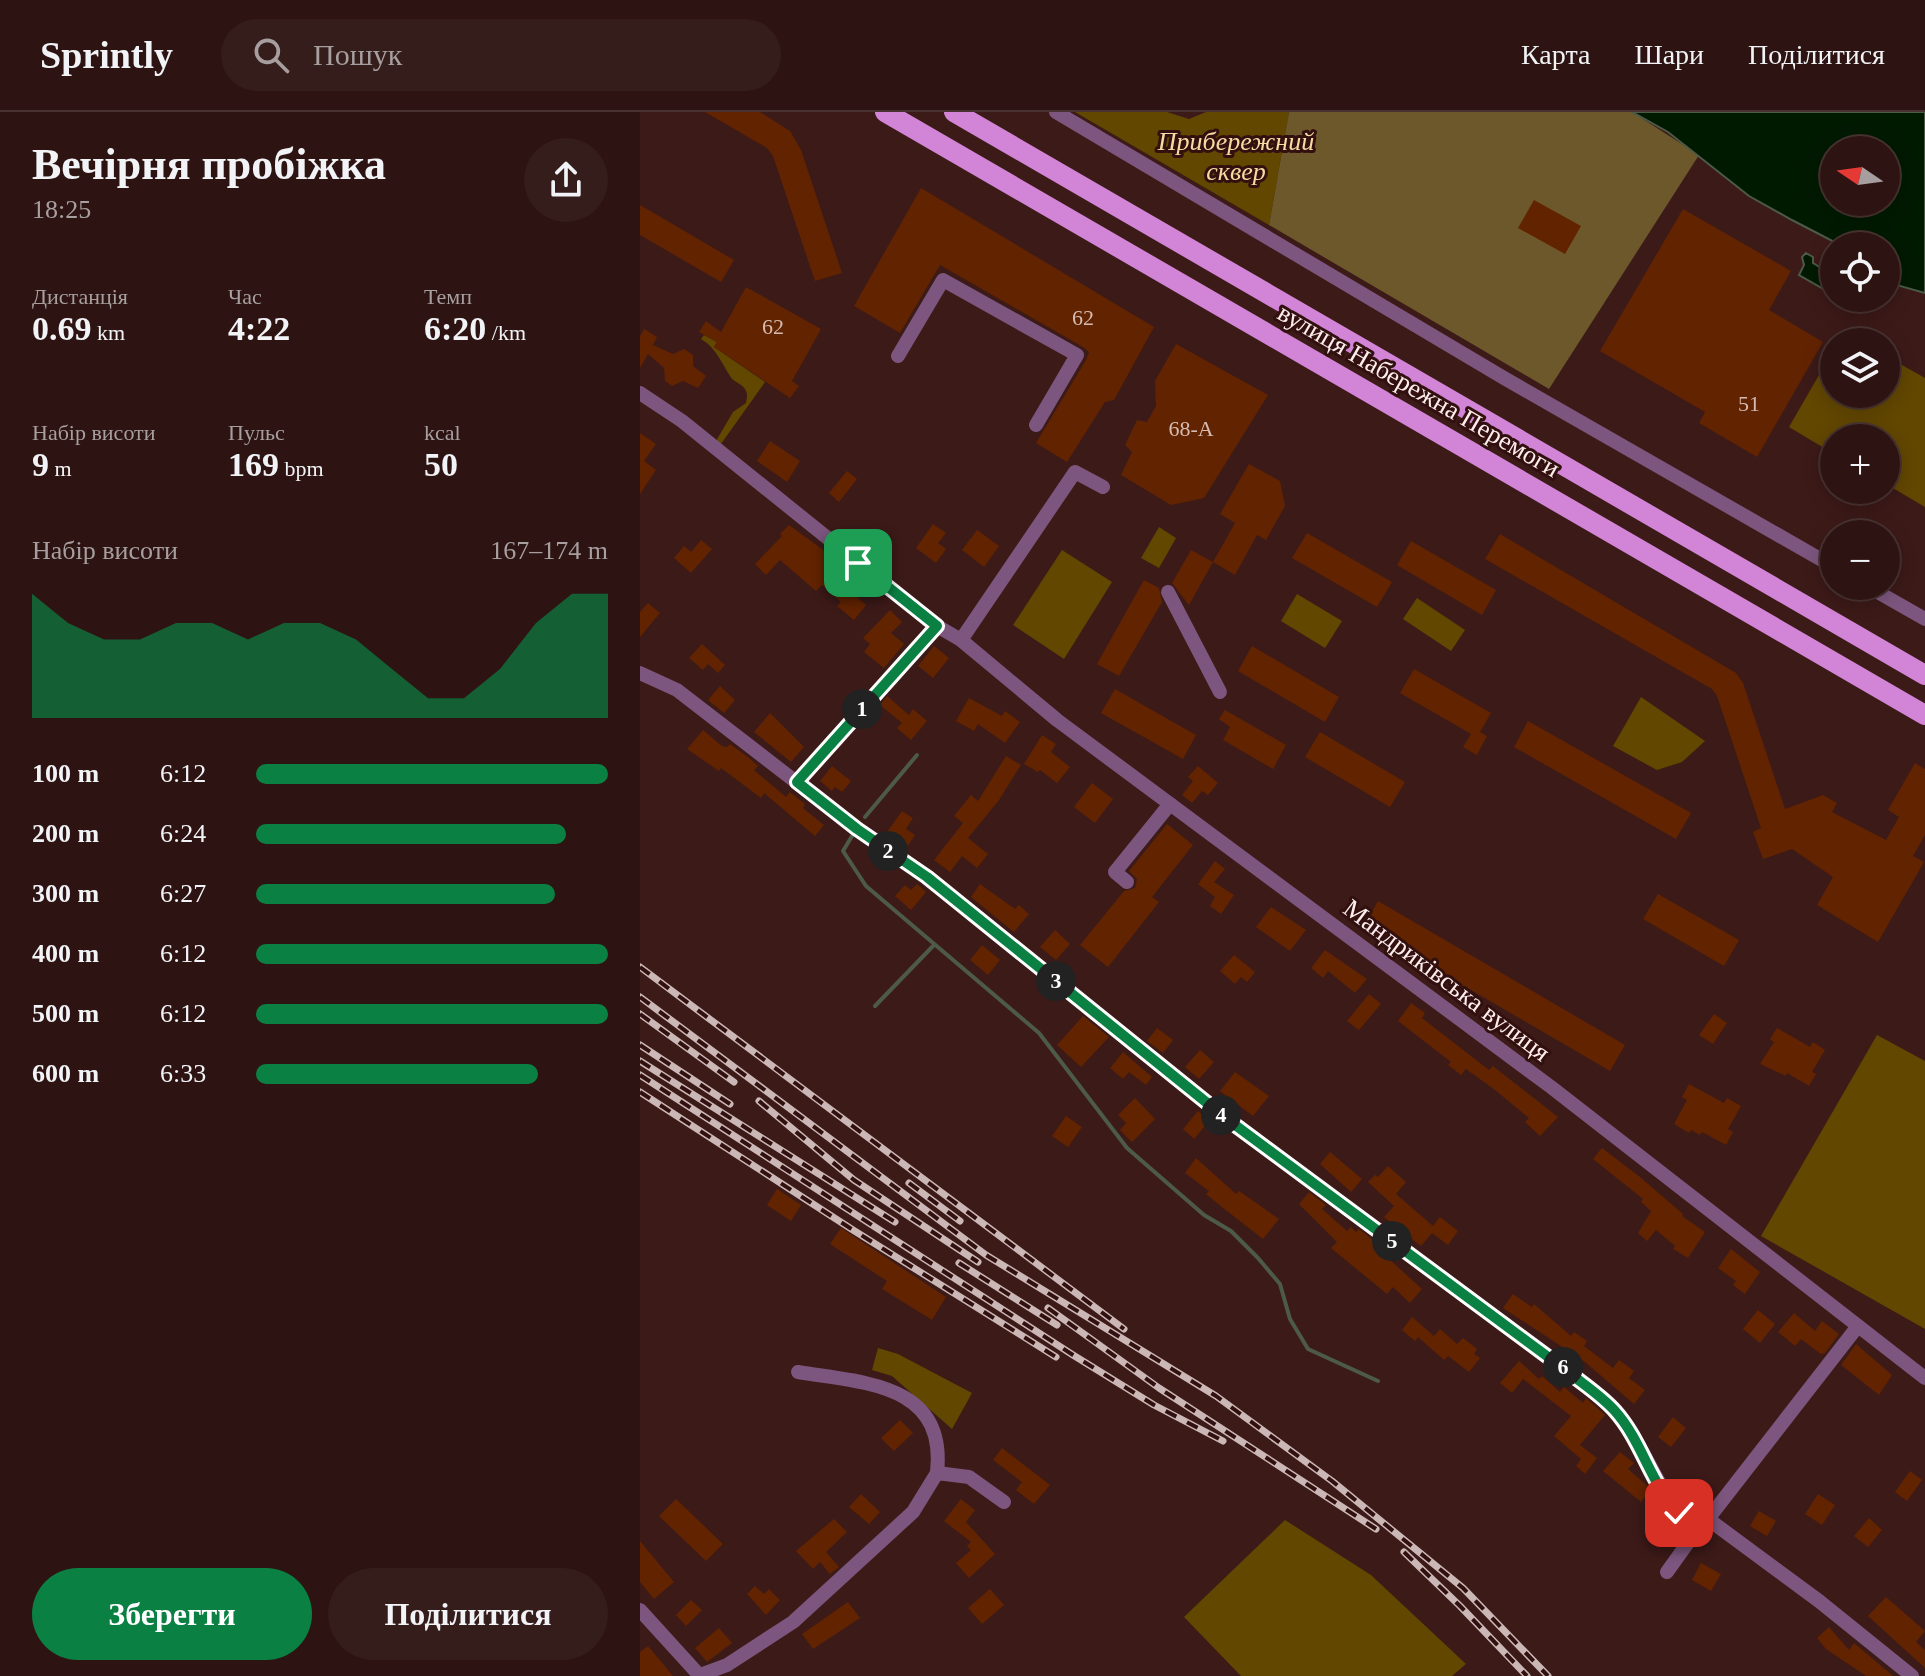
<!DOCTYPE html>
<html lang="uk">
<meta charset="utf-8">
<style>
body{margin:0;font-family:"Times New Roman",serif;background:#351d1b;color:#f1f3f6;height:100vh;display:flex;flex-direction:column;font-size:30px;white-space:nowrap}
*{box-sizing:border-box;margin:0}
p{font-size:26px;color:#a79e9f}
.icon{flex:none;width:44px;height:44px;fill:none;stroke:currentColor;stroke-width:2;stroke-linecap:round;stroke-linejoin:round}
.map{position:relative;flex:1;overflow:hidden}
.sheet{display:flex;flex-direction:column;background:#2d1412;width:640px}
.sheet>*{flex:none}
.needle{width:52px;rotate:283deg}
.fabs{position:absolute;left:1180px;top:24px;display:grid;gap:16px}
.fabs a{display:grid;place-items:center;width:80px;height:80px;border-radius:50%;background:#2d1412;box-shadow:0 4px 20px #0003,0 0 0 2px #483332;font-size:40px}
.pin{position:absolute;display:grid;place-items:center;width:68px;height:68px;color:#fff;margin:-34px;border-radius:16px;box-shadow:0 4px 12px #0006}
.km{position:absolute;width:40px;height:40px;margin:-20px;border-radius:50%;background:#222;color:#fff;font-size:22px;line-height:40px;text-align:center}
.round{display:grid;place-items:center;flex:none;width:84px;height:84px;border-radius:42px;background:#351d1b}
.head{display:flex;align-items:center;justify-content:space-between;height:136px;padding:0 32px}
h1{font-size:44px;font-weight:700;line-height:60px}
.figures{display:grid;grid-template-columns:repeat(3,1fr);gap:12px;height:136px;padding:8px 32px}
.figures div{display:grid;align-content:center}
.figures b{font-size:34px;font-weight:700}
.figures small{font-size:22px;font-weight:400}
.figures p{font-size:22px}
.chart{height:224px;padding:16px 32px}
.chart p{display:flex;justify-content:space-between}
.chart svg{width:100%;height:144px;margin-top:8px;fill:#0b8043;opacity:.7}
.primary-button{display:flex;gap:16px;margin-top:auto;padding:16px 32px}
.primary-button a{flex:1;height:92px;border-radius:48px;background:#0b8043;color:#fff;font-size:32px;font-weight:700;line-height:92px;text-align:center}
.primary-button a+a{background:#351d1b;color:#f1f3f6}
ul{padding:0 32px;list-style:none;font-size:26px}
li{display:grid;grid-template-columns:128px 96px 1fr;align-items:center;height:60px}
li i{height:20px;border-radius:10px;background:#0b8043}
header{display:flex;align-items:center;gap:48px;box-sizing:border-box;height:112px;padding:0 40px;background:#2d1412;border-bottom:2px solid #483332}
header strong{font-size:38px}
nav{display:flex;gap:44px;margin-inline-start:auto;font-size:28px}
.search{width:560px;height:72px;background:#351d1b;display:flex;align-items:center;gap:20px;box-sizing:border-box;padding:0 28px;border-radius:44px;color:#a79e9f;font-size:30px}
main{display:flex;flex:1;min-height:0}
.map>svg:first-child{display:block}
.green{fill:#624700}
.forest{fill:#6d582c}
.water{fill:#001a00;stroke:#4c5a47;stroke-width:2;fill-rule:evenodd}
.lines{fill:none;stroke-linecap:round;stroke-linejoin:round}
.stream{stroke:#4c5a47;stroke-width:4}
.building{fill:#622300}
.street{stroke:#7c567e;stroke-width:14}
.primary{stroke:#d285d7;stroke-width:20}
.rail-casing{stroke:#cbb8b6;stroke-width:7}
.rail{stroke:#32100f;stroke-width:4;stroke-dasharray:12;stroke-linecap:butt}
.route-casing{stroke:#fff;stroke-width:16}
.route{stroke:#0b8043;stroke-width:10}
.labels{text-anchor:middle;stroke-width:6;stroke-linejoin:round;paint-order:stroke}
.number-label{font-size:22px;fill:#d6bbb2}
.park-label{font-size:26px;font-style:italic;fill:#f7dba2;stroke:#32100f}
.street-label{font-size:26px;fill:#fdeeed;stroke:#32100f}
</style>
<header>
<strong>Sprintly</strong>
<div class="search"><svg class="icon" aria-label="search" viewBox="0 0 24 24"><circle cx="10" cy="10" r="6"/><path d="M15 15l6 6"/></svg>Пошук</div>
<nav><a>Карта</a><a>Шари</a><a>Поділитися</a></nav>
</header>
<main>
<section class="sheet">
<div class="head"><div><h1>Вечірня пробіжка</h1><p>18:25</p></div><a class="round"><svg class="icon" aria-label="share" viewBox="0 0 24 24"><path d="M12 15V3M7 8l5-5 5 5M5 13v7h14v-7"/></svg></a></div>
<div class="figures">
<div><p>Дистанція</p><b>0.69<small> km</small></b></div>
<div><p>Час</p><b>4:22</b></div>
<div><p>Темп</p><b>6:20<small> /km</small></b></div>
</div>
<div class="figures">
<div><p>Набір висоти</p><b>9<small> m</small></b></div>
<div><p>Пульс</p><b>169<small> bpm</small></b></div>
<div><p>kcal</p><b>50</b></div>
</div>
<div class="chart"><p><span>Набір висоти</span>167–174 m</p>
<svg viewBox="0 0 160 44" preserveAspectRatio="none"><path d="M0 44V6L10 15L20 20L30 20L40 15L50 15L60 20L70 15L80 15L90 20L100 29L110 38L120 38L130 29L140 15L150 6L160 6V44z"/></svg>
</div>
<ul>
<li><b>100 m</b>6:12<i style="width:100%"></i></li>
<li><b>200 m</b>6:24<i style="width:88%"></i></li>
<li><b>300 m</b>6:27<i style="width:85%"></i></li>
<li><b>400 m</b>6:12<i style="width:100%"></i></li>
<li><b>500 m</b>6:12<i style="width:100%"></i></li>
<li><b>600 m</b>6:33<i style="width:80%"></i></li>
</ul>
<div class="primary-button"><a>Зберегти</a><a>Поділитися</a></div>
</section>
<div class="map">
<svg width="1285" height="1564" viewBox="0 0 1285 1564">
<rect width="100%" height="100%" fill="#3c1a18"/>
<g class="green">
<path d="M435 0H527L549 7 566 0H649L629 113Z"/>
<path d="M64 223 77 230 74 235 125 270 81 332 76 329 93 300 106 291C107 285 108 282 105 277 101 271 93 270 90 264 81 250 76 236 61 227Z"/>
<path d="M1194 237V282H1246V244L1285 266V395L1246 372V326H1194V342L1149 315Z"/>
<path d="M519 415 536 426 519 456 501 446Z"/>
<path d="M422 438 472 470 424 547 373 513Z"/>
<path d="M657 482 702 509 685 536 641 509Z"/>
<path d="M777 486 825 518 811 539 763 507Z"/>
<path d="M1001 585 1065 629 1042 650 1017 658 973 634Z"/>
<path d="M1237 923 1285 949V1217L1121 1124Z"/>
<path d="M238 1236 258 1242 332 1281 312 1317 252 1264 232 1258Z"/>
<path d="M645 1408 731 1463 826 1552 812 1564H601L544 1505Z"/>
</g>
<path class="forest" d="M649 0H992L1059 43 909 277 629 113Z"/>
<g class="water">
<path d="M992 0H1285V181L1253 172 1258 165 1246 159V134H1202L1152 108 1109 84 1028 20ZM1194 38H1246V90H1194Z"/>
<path d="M1166 141 1173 145V151L1194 164V183L1159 163 1164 153 1162 145Z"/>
</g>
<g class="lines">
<g class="stream">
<path d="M225 705 277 643"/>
<path d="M212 724 203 739 226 774 399 921 487 1036 564 1103 591 1119 618 1146 640 1172 650 1207 668 1237 738 1269"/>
<path d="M235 894 293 834"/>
</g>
</g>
<g class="building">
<path d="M65 0H120L150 19 161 38 202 161 175 169 133 44 127 36Z"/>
<path d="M281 76 514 215 474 288 465 290 427 350 396 331 446 248 449 240 443 235 300 153 260 221 214 194Z"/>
<path d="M894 88 941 114 925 142 878 116Z"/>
<path d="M0 93 94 148 81 170 0 123Z"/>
<path d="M1043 97 1151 159 1129 198 1183 230 1117 345 1059 311 1065 300 960 239Z"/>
<path d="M106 175 181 217 152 269 159 274 150 286 74 235 77 230 59 220 66 209 81 220Z"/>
<path d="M4 217 17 225 13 233 33 242 44 237 53 243V254L66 264 58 276 43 269 32 274 25 269 24 256 8 242 0 256V224Z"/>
<path d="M536 232 628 283 564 386 531 393 481 363 492 340 485 333 497 308 507 310 516 294 515 269Z"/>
<path d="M0 321 16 332 4 349 16 358 0 382Z"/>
<path d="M130 329 160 349 147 370 117 349Z"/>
<path d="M609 352 640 369 645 394 626 428 617 423 595 463 573 450 595 411 580 402Z"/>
<path d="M207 359 217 367 199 390 189 381Z"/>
<path d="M293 412 306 421 298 431 306 437 296 451 276 436Z"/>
<path d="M149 413 212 459 201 471 226 493 214 508 197 494 201 490 182 473 176 479 140 448 126 463 115 452 142 424 140 422Z"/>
<path d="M337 418 359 434 344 455 322 438Z"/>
<path d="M667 421 752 470 737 495 652 446Z"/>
<path d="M860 422 1096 561 1103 571 1145 697 1183 683 1197 691 1192 700 1246 728 1259 705 1248 698 1275 651 1285 657V723L1273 744 1284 750 1238 830 1177 793 1193 765 1152 737 1123 747 1113 720 1121 716 1077 584 1072 577 845 447Z"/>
<path d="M61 428 72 437 51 461 34 446 44 434 51 440Z"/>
<path d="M771 429 856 478 842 503 757 453Z"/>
<path d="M551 438 573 450 549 493 532 471Z"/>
<path d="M504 468 519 476 522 490 479 564 457 552Z"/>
<path d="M8 491 20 501 0 525V500Z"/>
<path d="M250 498 262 510 251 521 264 532 244 556 224 540 230 532 223 526Z"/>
<path d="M62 532 85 553 78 561 68 552 63 558 49 546Z"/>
<path d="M294 534 309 546 293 566 278 554Z"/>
<path d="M612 534 699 585 685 610 598 559Z"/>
<path d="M774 557 851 601 840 620 847 624 837 643 823 635 831 622 760 581Z"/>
<path d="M80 574 95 588 84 601 68 588Z"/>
<path d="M475 577 556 623 543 647 461 601Z"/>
<path d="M247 584 269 603 273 597 287 609 271 628 257 616 262 611 240 593Z"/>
<path d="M329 586 362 604 365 599 380 610 365 631 338 612 334 619 316 609Z"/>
<path d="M585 598 646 633 633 657 583 628 590 615 579 607Z"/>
<path d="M130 601 164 635 151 650 114 620Z"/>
<path d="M888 609 1051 701 1036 727 874 635Z"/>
<path d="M63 618 82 634 87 635 90 632 109 646 118 654 114 658 146 685 150 680 165 692 163 696 184 713 175 724 124 681 121 686 81 656 79 659 47 637Z"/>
<path d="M680 620 765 670 750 695 665 645Z"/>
<path d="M402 623 416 632 411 640 430 655 417 671 400 658 398 660 384 652Z"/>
<path d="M366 644 381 653 359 688 328 726 348 742 337 756 322 744 310 760 294 748 323 711 314 704 331 683 338 689Z"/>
<path d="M192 654 211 669 202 680 195 675 192 679 180 669Z"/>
<path d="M558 654 578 671 568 683 562 679 552 691 542 683 553 669 548 665Z"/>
<path d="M452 671 473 687 455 711 434 695Z"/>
<path d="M262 699 273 706 266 717 275 723 267 735 247 720Z"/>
<path d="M527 712 553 733 512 785 519 790 468 855 440 833 484 779 495 776 497 767 489 759Z"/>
<path d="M575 749 585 757 574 770 594 783 581 802 570 794 575 785 558 772Z"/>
<path d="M277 772 286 780 271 798 255 784 265 773 271 778Z"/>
<path d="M340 772 375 797 379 793 389 802 374 820 331 785Z"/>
<path d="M1018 782 1099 828 1084 854 1003 807Z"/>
<path d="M738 789 985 933 970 959 723 815Z"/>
<path d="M631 795 666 818 650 839 616 815Z"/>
<path d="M415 818 430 832 416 848 400 835Z"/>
<path d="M342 833 360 848 348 863 330 848Z"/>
<path d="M685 838 727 867 715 881 688 859 683 866 671 856Z"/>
<path d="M594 843 615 860 607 870 601 865 595 872 580 859Z"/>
<path d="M729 882 741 892 719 918 707 909Z"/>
<path d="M771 891 785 901 782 906 849 958 853 954 918 1005 900 1024 885 1010 889 1006 855 978 826 957 821 963 808 953 811 950 758 909Z"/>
<path d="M1074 902 1087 911 1073 932 1059 923Z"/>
<path d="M443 904 469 925 441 955 417 933Z"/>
<path d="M517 916 533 928 523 941 507 929Z"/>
<path d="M1137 916 1170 935 1173 930 1185 938 1172 960 1176 962 1169 974 1147 961 1146 964 1120 952 1134 930 1130 927Z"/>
<path d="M560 938 574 950 559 967 545 955Z"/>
<path d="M483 940 512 965 506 973 489 960 483 967 470 956Z"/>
<path d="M595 960 629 984 613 1004 580 979Z"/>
<path d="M1049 972 1084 991 1087 986 1101 994 1088 1017 1093 1020 1086 1033 1062 1020 1060 1023 1051 1018 1049 1021 1034 1012 1047 988 1042 985Z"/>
<path d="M495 986 515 1007 492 1030 480 1018 486 1011 478 1003Z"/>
<path d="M558 999 569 1009 554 1027 543 1017Z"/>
<path d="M426 1004 442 1015 428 1035 412 1024Z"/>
<path d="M962 1036 1000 1065 1043 1102 1042 1104 1065 1120 1048 1146 1033 1137 1035 1134 1016 1118 1007 1129 998 1121 1011 1099 1001 1090 1003 1087 953 1047Z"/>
<path d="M690 1040 722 1067 711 1080 680 1052Z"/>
<path d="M556 1046 596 1082 599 1079 639 1107 623 1127 578 1092 566 1082 569 1079 545 1061Z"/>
<path d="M748 1054 766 1070 756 1082 793 1114 800 1105 818 1119 808 1133 792 1121 781 1134 744 1105 754 1094 728 1070 735 1063 738 1065Z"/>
<path d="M137 1077 161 1093 151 1109 127 1093Z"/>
<path d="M669 1080 686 1093 682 1097 707 1119 711 1115 716 1120 719 1117 742 1135 752 1144 749 1147 782 1177 770 1191 753 1175 747 1182 691 1136 697 1130 659 1092Z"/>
<path d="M201 1116 306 1185 292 1208 242 1177 247 1169 190 1132Z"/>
<path d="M1091 1137 1120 1160 1105 1182 1093 1173 1096 1169 1078 1156Z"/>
<path d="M873 1182 892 1195 894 1192 931 1224 934 1220 947 1229 944 1234 973 1256 979 1248 994 1259 989 1266 1005 1278 994 1292 945 1250 863 1196Z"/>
<path d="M1118 1198 1135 1212 1120 1231 1103 1217Z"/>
<path d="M1154 1201 1175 1219 1182 1209 1199 1222 1185 1241 1181 1242 1161 1227 1155 1234 1138 1220Z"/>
<path d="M772 1205 794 1224 800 1217 817 1232 823 1226 837 1237 834 1242 840 1246 829 1260 808 1244 804 1248 778 1225 775 1229 762 1218Z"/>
<path d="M1216 1232 1252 1263 1239 1283 1201 1253Z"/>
<path d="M879 1249 899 1267 902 1264 920 1280 924 1275 943 1291 946 1286 965 1303 940 1333 957 1346 945 1362 936 1354 941 1347 914 1324 931 1304 883 1267 872 1281 860 1271Z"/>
<path d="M1033 1305 1046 1316 1031 1335 1018 1325Z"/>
<path d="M260 1308 273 1321 254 1339 241 1326Z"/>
<path d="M362 1336 410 1373 394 1392 376 1378 382 1370 353 1348Z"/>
<path d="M980 1340 994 1351 988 1357 1012 1378 1001 1390 963 1359Z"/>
<path d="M1270 1359 1282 1368 1267 1389 1255 1380Z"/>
<path d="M1052 1375 1067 1391 1056 1403 1040 1385Z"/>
<path d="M221 1382 240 1400 229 1412 209 1395Z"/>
<path d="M1178 1382 1195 1393 1182 1413 1165 1402Z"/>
<path d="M36 1387 83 1432 66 1449 19 1404Z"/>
<path d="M321 1387 335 1398 326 1410 355 1442 329 1466 316 1451 331 1438 327 1434 331 1430 304 1409Z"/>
<path d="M1119 1399 1136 1409 1127 1424 1110 1414Z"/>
<path d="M1229 1406 1242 1418 1228 1435 1214 1424Z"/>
<path d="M194 1407 207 1420 186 1440 199 1455 190 1462 180 1450 173 1457 156 1439Z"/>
<path d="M0 1429 34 1470 14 1487 0 1470Z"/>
<path d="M1061 1451 1081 1462 1071 1479 1052 1468Z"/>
<path d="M115 1474 124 1482 129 1477 140 1488 126 1503 107 1482Z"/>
<path d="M350 1477 364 1493 342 1512 328 1496Z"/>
<path d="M1246 1485 1285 1519 1276 1530 1285 1538V1556L1228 1504Z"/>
<path d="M51 1488 62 1498 46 1514 36 1503Z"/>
<path d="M208 1490 220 1506 173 1537 162 1522Z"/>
<path d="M1189 1515 1209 1538 1214 1531 1253 1564H1226L1186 1537 1177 1526Z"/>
<path d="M79 1516 92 1531 67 1550 55 1536Z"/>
<path d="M8 1534 33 1564H0V1540Z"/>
</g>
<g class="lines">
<g class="street">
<path d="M416 0 864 266 1194 455"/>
<path d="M258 244 303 168 437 243 396 313"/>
<path d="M0 281 42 309 297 514 321 528 417 608 911 975 1285 1266"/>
<path d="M1227 474 1285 507"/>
<path d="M528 480 580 580"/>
<path d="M321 528 435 360 463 375"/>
<path d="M0 561 37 578 217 717 287 765 587 1007 927 1259C943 1272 962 1284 975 1299 1008 1336 1017 1385 1057 1418"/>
<path d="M157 670 297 514"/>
<path d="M487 770 475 760 530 692"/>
<path d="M158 1260C224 1271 307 1271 297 1361"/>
<path d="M1068 1407 1179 1489 1272 1564"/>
<path d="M1027 1460 1057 1418 1068 1407 1218 1214"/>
<path d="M0 1498 60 1564"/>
<path d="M60 1563 87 1553 153 1510 273 1400 297 1361 329 1365 364 1390"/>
</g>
<g class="primary">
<path d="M245 0 1285 603"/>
<path d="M314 0 1285 563"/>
</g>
<defs>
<g id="rail">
<path d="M0 855 484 1217"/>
<path d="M0 885 346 1143 576 1284 692 1369 823 1476 908 1564"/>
<path d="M0 902 94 970"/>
<path d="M0 933 90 992"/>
<path d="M0 949 255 1110"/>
<path d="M0 963 433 1243 514 1293 583 1329"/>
<path d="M0 980 213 1118 416 1245"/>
<path d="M119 989 214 1068 338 1150"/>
<path d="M269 1071 320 1109"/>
<path d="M319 1151 417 1213"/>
<path d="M408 1196 519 1276 736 1417"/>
<path d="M764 1440 820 1494 887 1564"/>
</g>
</defs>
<use href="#rail" class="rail-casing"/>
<use href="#rail" class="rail"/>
</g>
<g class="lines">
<defs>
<path id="route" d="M218 451 297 514 157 670 217 717 287 765 587 1007 927 1259C943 1272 962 1284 975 1299 1002 1329 1011 1373 1039 1401"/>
</defs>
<use href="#route" class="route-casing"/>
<use href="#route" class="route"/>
</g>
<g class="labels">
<g class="number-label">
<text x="443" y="213">62</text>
<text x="133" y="222">62</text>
<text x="1109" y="299">51</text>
<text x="551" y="324">68-А</text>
</g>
<g class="park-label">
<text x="596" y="38">Прибережний<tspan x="596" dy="30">сквер</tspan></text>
</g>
<g class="street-label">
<text transform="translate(779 278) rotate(30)" y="9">вулиця Набережна Перемоги</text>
<text transform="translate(807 868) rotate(37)" y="9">Мандриківська вулиця</text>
</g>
</g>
</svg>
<div class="fabs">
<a><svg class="needle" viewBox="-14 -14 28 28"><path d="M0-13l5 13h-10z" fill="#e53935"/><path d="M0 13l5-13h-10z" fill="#a79e9f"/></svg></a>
<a><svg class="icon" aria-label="locate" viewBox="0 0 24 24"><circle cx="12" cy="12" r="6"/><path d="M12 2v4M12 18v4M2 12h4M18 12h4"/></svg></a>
<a><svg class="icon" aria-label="layers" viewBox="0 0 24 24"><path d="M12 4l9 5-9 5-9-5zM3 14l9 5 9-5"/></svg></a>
<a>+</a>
<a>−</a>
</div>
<div class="pin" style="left:218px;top:451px;background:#1e9e55"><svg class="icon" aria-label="arrive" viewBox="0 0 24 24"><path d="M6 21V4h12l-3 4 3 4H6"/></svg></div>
<div class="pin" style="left:1039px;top:1401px;background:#d93025"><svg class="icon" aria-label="check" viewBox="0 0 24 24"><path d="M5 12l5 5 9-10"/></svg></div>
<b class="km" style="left:222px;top:597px">1</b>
<b class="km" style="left:248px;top:739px">2</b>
<b class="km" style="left:416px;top:869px">3</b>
<b class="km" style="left:581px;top:1003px">4</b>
<b class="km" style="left:752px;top:1129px">5</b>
<b class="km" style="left:923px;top:1255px">6</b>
</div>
</main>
